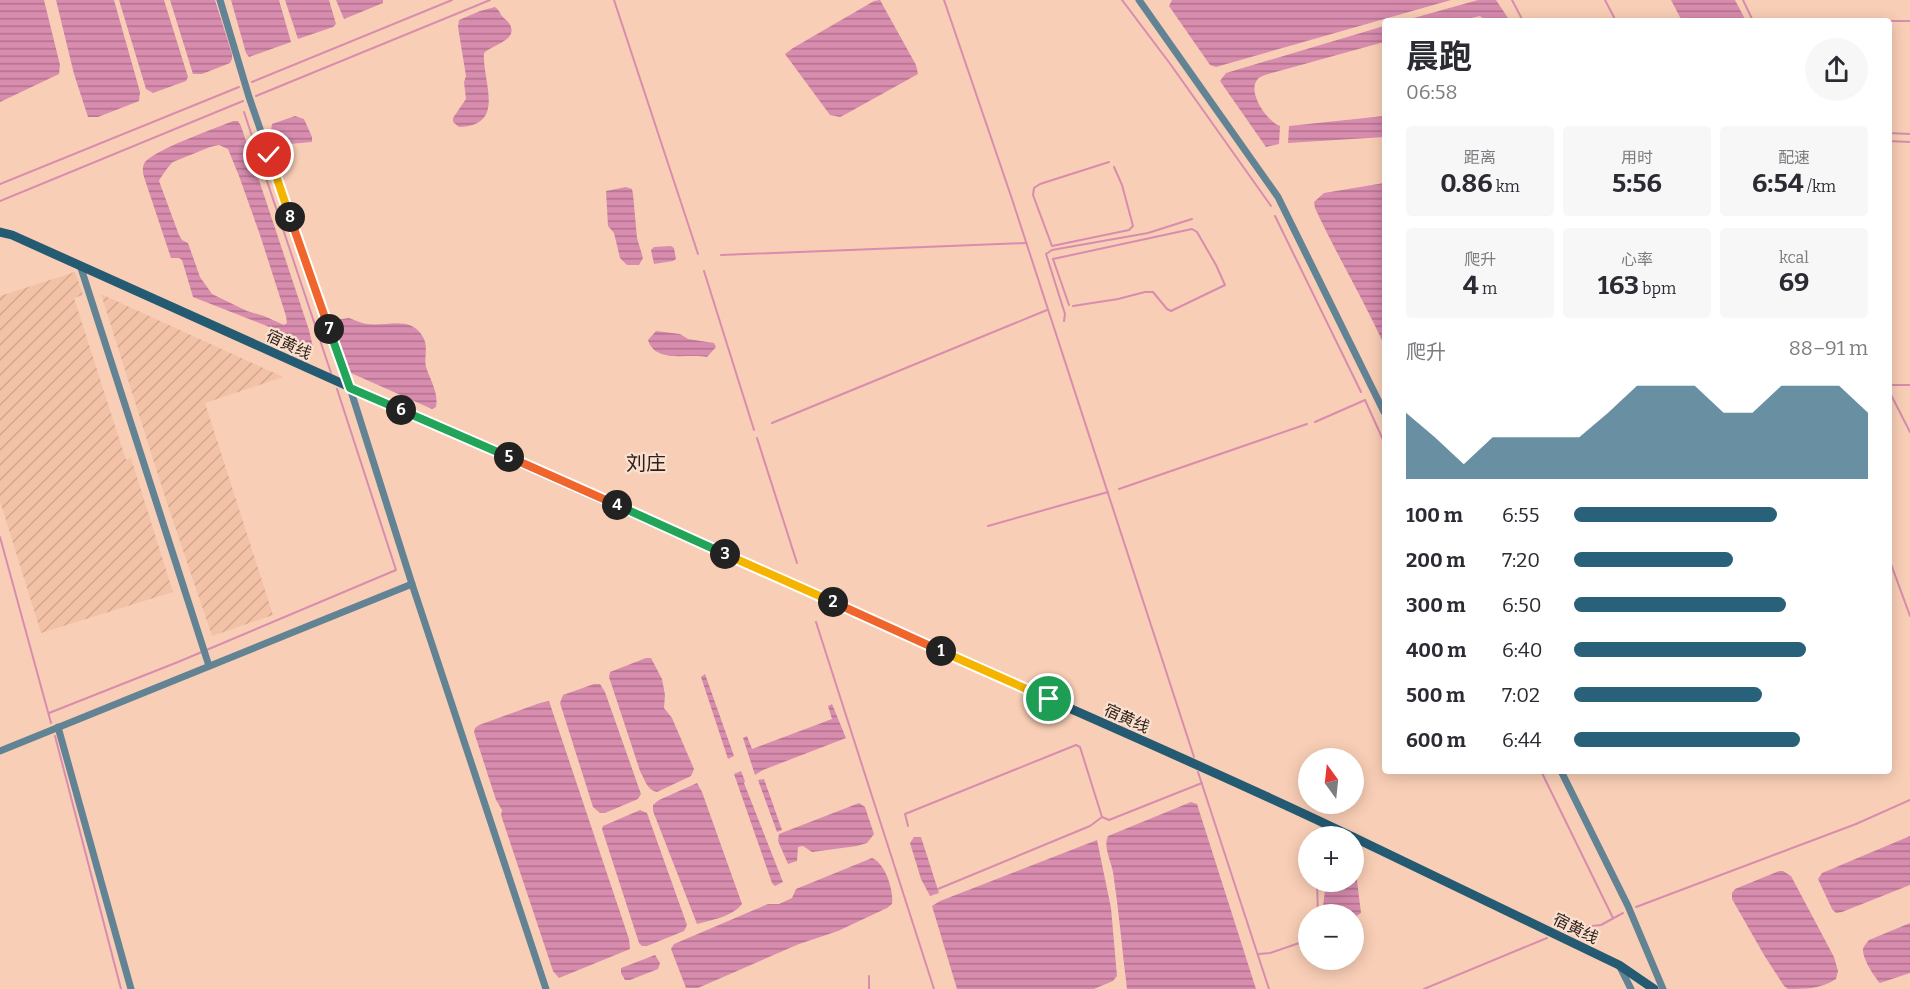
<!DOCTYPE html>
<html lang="zh">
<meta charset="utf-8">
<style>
body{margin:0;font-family:Bitter,"Noto Sans SC",serif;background:#f7f7f7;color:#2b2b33;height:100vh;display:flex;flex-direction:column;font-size:22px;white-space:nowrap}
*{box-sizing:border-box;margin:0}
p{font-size:20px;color:#7c7c81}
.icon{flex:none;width:33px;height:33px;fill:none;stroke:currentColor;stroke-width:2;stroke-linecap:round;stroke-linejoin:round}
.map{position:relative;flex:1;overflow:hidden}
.panel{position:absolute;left:1382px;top:18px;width:510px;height:756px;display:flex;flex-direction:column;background:#fff;border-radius:6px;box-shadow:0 3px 15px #0003}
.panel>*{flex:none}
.needle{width:39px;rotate:345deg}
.tools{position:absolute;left:1298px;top:748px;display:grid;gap:12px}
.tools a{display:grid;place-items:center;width:66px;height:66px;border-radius:50%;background:#fff;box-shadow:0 3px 15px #0003;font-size:30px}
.pin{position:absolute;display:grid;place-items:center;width:51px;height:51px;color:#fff;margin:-26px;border:3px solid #fff;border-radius:50%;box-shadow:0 2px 6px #0007}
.km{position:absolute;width:30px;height:30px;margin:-15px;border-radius:50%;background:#222;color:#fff;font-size:16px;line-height:30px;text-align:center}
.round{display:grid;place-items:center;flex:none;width:63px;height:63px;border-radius:32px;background:#f7f7f7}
.head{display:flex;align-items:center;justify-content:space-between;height:102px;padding:0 24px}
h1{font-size:33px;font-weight:700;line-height:45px}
.stats{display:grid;grid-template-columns:repeat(3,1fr);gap:9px;height:102px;padding:6px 24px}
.stats div{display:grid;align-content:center;border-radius:6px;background:#f7f7f7;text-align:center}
.stats b{font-size:26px;font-weight:700}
.stats small{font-size:16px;font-weight:400}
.stats p{font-size:16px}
.chart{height:168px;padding:12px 24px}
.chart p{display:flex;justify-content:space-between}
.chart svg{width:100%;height:108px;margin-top:6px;fill:#29617b;opacity:.7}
ul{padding:0 24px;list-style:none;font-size:20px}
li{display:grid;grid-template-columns:96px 72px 1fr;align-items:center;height:45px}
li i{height:15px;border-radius:8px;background:#29617b}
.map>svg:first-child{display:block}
.industrial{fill:url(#industrial-furrows)}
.water{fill:url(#water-rules);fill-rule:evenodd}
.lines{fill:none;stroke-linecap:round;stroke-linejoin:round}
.stream{stroke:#d88cae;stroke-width:2}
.street{stroke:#628394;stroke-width:7}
.secondary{stroke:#245a72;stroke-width:9}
.split-1-casing{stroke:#fff;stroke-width:12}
.split-2-casing{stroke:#fff;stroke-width:12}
.split-3-casing{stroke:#fff;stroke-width:12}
.split-4-casing{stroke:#fff;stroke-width:12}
.split-5-casing{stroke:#fff;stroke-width:12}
.split-6-casing{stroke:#fff;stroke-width:12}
.split-7-casing{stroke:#fff;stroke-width:12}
.split-8-casing{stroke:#fff;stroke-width:12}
.split-9-casing{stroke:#fff;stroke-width:12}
.split-1{stroke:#f5b400;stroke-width:8}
.split-2{stroke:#f0652b;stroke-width:8}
.split-3{stroke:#f5b400;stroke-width:8}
.split-4{stroke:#22a559;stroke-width:8}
.split-5{stroke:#f0652b;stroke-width:8}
.split-6{stroke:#22a559;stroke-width:8}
.split-7{stroke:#22a559;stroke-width:8}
.split-8{stroke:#f0652b;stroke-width:8}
.split-9{stroke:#f5b400;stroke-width:8}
.labels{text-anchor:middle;stroke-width:4.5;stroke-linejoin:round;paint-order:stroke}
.street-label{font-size:16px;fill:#2f1f16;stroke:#fae0d1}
.quarter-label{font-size:20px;fill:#2f1f16;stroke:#fae0d1}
</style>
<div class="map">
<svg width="1910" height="989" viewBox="0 0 1910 989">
<defs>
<pattern id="industrial-furrows" width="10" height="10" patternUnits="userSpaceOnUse" patternTransform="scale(1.5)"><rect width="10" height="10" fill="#f3c2a6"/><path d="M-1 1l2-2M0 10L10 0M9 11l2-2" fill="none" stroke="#d1a68e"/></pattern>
<pattern id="water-rules" width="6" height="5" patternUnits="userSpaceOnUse" patternTransform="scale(1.5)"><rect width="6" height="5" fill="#d88cae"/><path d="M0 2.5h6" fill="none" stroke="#b0728d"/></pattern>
</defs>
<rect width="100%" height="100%" fill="#f9ceb6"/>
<g class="industrial">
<path d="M75 272 83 295 74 298 126 460 131 458 173 592 41 633 0 501V296Z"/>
<path d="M101 294 283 377 205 403 273 615 212 636 164 494Z"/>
</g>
<g class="water">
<path d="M0 0H44L60 65 59 74 0 102Z"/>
<path d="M56 0H114L140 92 139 101 98 117H88L74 74Z"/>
<path d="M119 0H164L188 77 186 81 153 93 146 89Z"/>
<path d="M170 0H215L232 54V59L230 63 202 74H193Z"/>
<path d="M231 0H279L291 42 249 57 246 53Z"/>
<path d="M285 0H329L336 24 333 27 298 39Z"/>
<path d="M336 0H383V3L344 19Z"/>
<path d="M880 0 916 65 918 74 846 114 840 117 830 115 785 54 793 48 874 1Z"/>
<path d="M1172 0H1451L1216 67 1210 65 1169 6Z"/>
<path d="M1478 0H1496L1510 21H1486L1480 16 1459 21H1403Z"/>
<path d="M1671 0H1735L1746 21H1682Z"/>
<path d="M495 7C498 9 500 12 501 15 503 18 507 20 509 23 520 40 493 44 484 53 482 82 507 125 459 127L453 122V118L466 99 464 82 466 76 458 27 459 20 480 11Z"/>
<path d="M1384 26V42L1265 75C1263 76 1259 77 1257 80 1247 93 1268 122 1280 126L1279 144 1266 147 1220 81 1226 73Z"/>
<path d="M295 116 304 119 312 137V142L277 145 271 130 272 124Z"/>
<path d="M1384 116V137L1288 143 1289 126Z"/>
<path d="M233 121H238L241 126 309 330 313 347 311 350 267 326 193 297 182 260 179 258H171L144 177C143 173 142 168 144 164 150 151 217 128 233 121ZM219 145 228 149 239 176 260 235 286 316 287 323 284 325 264 316 247 311 212 294 200 277 188 243 182 240 179 235 159 181C160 178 170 164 173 162L210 147Z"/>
<path d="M1384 183V345C1363 298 1336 254 1315 208L1314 202 1324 193Z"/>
<path d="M626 187 632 189 633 194 637 238 643 258 639 265H627L620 258 614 233 608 226 606 191Z"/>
<path d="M671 246 674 248 676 259 673 261 654 264 651 250 654 247Z"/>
<path d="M349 318C355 320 361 323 367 324 387 327 412 314 424 339 428 347 424 359 426 367 430 379 439 394 436 407L432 409 351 373 334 325 335 320Z"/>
<path d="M656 331 680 334 688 339 714 343 716 347 707 357C689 353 655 364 648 340Z"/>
<path d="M646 658H651L662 679 665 695 664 708 672 718 694 769 691 776 657 792C647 790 645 780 640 771L609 677 610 672Z"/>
<path d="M705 674 734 756 728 759 701 677Z"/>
<path d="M594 684H600L605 692 641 794 638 799 605 813H600L593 807 560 703 563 695Z"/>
<path d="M549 701 629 939 630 949 559 978 553 971 501 815 502 810 496 800 474 732 475 728 479 725 540 703Z"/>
<path d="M832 704 846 738 763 770 755 775 743 738 747 736 752 749 832 719 828 706Z"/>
<path d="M741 771 745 781 744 783 783 882 775 886 772 883 734 774Z"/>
<path d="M764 779 782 830 777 832 758 780Z"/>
<path d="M697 783 702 792 742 904C732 917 711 920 697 924L653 811V805L659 800Z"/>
<path d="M1191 802 1197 804 1256 989H1127C1122 950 1119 911 1113 872 1111 861 1103 846 1108 836Z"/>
<path d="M859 803 865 807 874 834 867 843 857 846 812 852 803 846 798 847 797 861 788 864 778 841 779 834Z"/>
<path d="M640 810 647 813 687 925 684 931 647 946H642L639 943 602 829 603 826Z"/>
<path d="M1910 836V885L1842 912 1836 913 1832 909 1818 879 1822 873Z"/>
<path d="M914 837H921L939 893 930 896 921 879 910 843Z"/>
<path d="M1097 840 1111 908 1117 976 1113 981 1094 989H957L932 906 940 901Z"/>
<path d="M872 858C885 863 894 890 892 904L887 908 838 931 799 944 698 988H686L671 949 674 944 768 904H779L792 898 796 889Z"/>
<path d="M1779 871H1783L1791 876 1834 957 1838 971 1836 979C1821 989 1806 989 1788 989L1784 986 1764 955 1732 899V893L1735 889Z"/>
<path d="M1353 872 1356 873 1361 913 1353 918V915H1322L1326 882H1353Z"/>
<path d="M1910 923V973L1880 983C1875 978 1862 958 1863 949 1864 945 1867 943 1869 940Z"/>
<path d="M655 955 660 963 658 969 630 980H625L621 973V968Z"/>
</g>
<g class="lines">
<g class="stream">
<path d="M614 0 698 254"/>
<path d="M944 0 1012 199 1194 757"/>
<path d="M1122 0 1171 65 1271 206"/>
<path d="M1512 0 1523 21"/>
<path d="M1605 0 1616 21"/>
<path d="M1743 0 1753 21"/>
<path d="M1888 21H1910"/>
<path d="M252 82 452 0"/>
<path d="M256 96 490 0"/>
<path d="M244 112 331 373"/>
<path d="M1888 133 1910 134"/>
<path d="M1888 141 1910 142"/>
<path d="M1109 162 1040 184 1034 188 1033 195 1052 246 1129 230 1133 226 1122 185 1114 167"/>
<path d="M0 184 239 87"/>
<path d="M0 201 243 101"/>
<path d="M1275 216 1361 392"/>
<path d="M721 255 1026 243"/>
<path d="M704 271 754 430"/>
<path d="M1069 305 1053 259 1192 229 1197 232 1216 265 1225 285 1171 311 1167 309 1153 292H1145L1118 299 1073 306"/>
<path d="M1064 321 1065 314 1046 254 1052 250 1148 233 1192 219"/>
<path d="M1888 385H1910"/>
<path d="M1888 389 1910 432"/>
<path d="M1365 400 1384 442"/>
<path d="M1315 422 1365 400"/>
<path d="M772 423 1047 310"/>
<path d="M757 438 797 563"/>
<path d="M1119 489 1307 424"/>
<path d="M988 526 1108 492"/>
<path d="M0 537 51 723"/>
<path d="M1888 556 1910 616"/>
<path d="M816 622 934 989"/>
<path d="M49 713 178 662 396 570 337 389"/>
<path d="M55 736 121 989"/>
<path d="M1541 771 1613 918"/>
<path d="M1198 772 1269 989"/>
<path d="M1102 817 1109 820 1202 783"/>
<path d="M908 826 905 814 1076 745 1080 747 1102 817 1090 826 938 889"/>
<path d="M1325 837 1326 835"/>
<path d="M1317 882 1318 915"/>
<path d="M1636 907 1856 824 1910 800"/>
<path d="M1565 932 1583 927 1601 925 1623 913"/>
<path d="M1259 954 1270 953 1308 940"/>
<path d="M869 976V989"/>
<path d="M1424 989 1547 938"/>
</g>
<g class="street">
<path d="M1139 0 1278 197 1384 412"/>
<path d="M80 265 209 666"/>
<path d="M412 584 546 989"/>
<path d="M58 727 131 989"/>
<path d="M0 751 412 584 350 388 249 97 220 0"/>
<path d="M1561 771 1628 906 1663 989"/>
<path d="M1620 967 1631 989"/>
</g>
<g class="secondary">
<path d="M0 232 12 235C326 378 641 516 956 658 1088 717 1222 774 1353 837"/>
<path d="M1353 837 1619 965 1654 989"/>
</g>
</g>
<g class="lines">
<defs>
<path id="split-1" d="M941 651 1049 699"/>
<path id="split-2" d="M833 602 941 651"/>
<path id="split-3" d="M725 554 833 602"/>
<path id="split-4" d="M617 505 725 554"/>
<path id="split-5" d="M509 457 617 505"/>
<path id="split-6" d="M401 410 509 457"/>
<path id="split-7" d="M329 329 350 388 401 410"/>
<path id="split-8" d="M290 217 329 329"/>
<path id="split-9" d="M269 155 290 217"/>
</defs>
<use href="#split-1" class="split-1-casing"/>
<use href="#split-2" class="split-2-casing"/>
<use href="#split-3" class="split-3-casing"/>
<use href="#split-4" class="split-4-casing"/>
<use href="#split-5" class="split-5-casing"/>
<use href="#split-6" class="split-6-casing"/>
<use href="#split-7" class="split-7-casing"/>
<use href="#split-8" class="split-8-casing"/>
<use href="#split-9" class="split-9-casing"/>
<use href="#split-1" class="split-1"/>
<use href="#split-2" class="split-2"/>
<use href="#split-3" class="split-3"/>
<use href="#split-4" class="split-4"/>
<use href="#split-5" class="split-5"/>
<use href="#split-6" class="split-6"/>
<use href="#split-7" class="split-7"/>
<use href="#split-8" class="split-8"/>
<use href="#split-9" class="split-9"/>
</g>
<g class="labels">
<g class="street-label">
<text transform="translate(289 344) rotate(25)" y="6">宿黄线</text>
<text transform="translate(1127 718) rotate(24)" y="6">宿黄线</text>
<text transform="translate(1576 928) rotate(26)" y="6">宿黄线</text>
</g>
<g class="quarter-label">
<text x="646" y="470">刘庄</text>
</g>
</g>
</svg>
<div class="tools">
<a><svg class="needle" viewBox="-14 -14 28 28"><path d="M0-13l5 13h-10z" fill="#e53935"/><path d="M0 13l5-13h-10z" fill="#7c7c81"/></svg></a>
<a>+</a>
<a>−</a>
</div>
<div class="pin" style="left:1049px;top:699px;background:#1e9e55"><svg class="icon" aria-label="arrive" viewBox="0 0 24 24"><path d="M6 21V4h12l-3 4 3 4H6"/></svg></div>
<div class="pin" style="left:269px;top:155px;background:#d93025"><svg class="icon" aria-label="check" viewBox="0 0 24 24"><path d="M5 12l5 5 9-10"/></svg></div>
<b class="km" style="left:941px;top:651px">1</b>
<b class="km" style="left:833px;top:602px">2</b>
<b class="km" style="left:725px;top:554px">3</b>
<b class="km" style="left:617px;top:505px">4</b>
<b class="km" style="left:509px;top:457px">5</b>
<b class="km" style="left:401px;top:410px">6</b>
<b class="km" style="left:329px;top:329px">7</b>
<b class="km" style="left:290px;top:217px">8</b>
<section class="panel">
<div class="head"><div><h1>晨跑</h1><p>06:58</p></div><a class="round"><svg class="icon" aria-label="share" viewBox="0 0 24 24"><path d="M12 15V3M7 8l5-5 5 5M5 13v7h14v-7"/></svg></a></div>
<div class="stats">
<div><p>距离</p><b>0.86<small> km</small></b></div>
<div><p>用时</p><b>5:56</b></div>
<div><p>配速</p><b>6:54<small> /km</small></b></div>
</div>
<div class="stats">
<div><p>爬升</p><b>4<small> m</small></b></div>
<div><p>心率</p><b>163<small> bpm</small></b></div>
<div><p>kcal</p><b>69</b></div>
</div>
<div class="chart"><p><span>爬升</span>88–91 m</p>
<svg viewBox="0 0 160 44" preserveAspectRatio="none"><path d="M0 44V17L10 27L20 38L30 27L40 27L50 27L60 27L70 17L80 6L90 6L100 6L110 17L120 17L130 6L140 6L150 6L160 17V44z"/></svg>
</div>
<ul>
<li><b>100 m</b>6:55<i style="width:69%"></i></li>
<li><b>200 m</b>7:20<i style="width:54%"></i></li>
<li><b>300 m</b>6:50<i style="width:72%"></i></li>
<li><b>400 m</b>6:40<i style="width:79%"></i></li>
<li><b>500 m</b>7:02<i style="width:64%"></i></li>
<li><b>600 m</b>6:44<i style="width:77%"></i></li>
</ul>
</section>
</div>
